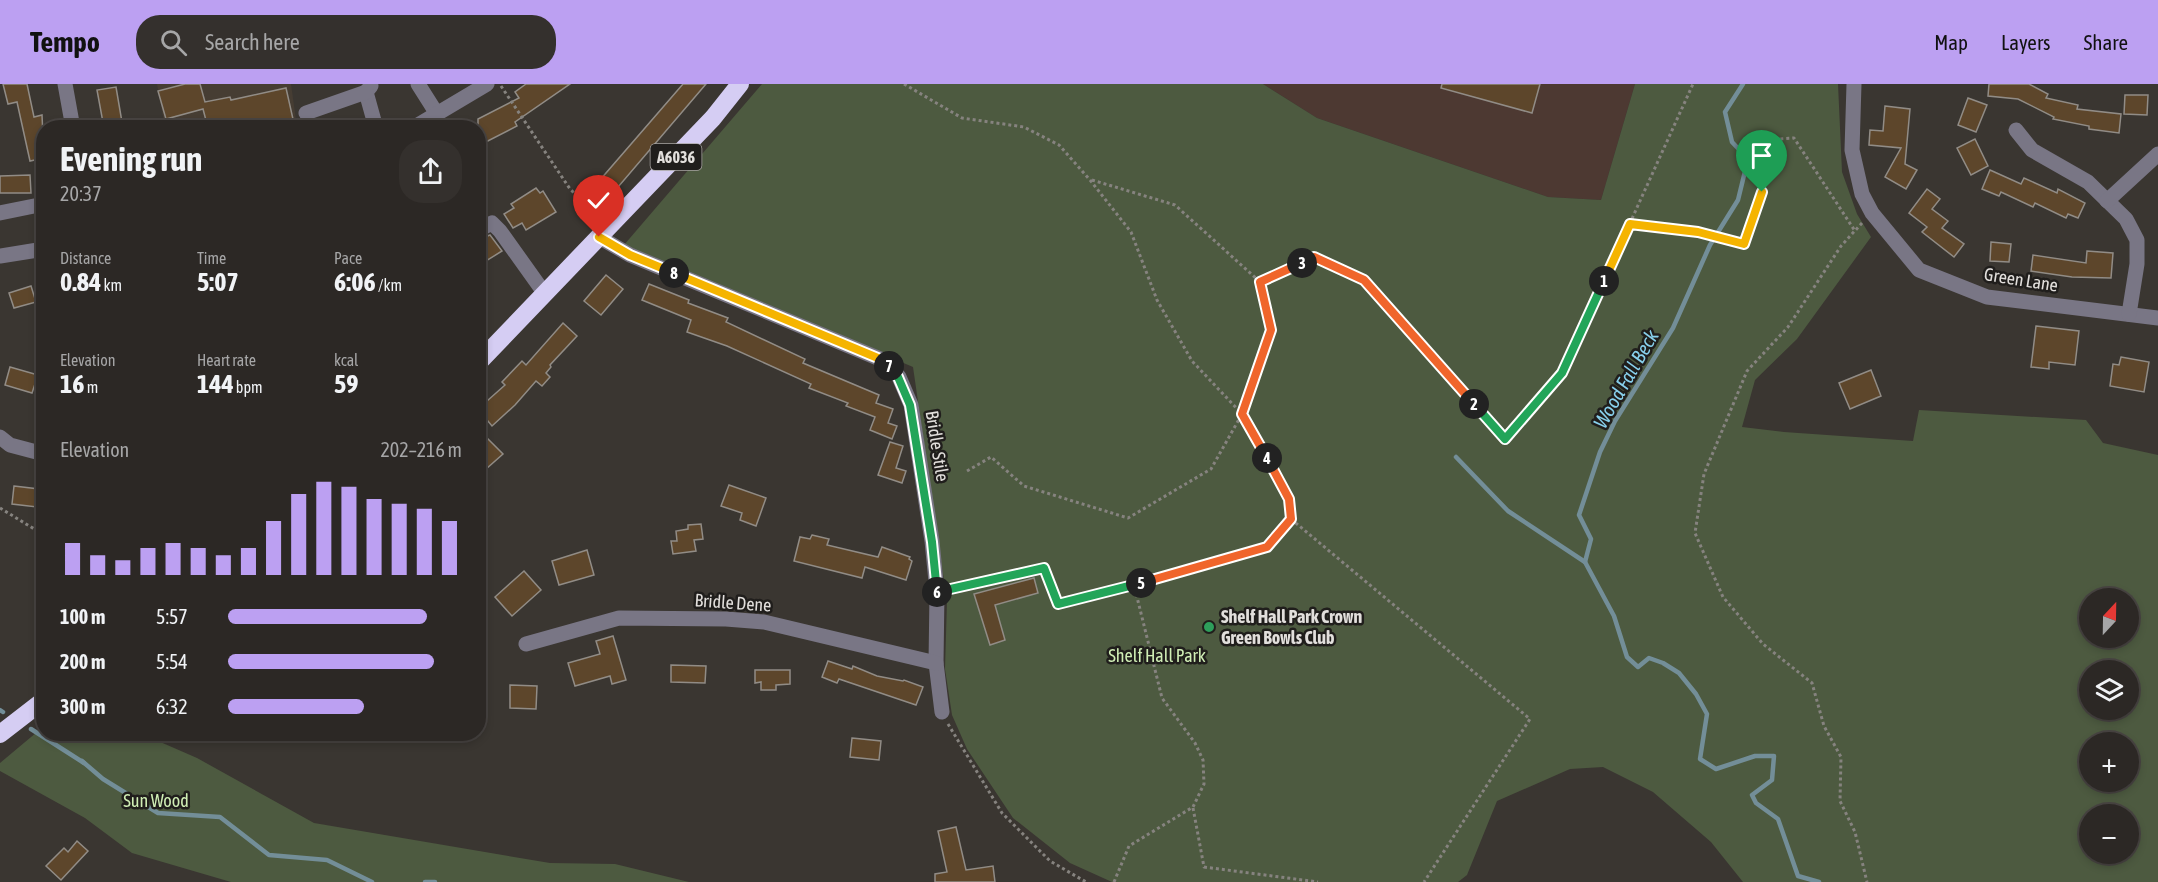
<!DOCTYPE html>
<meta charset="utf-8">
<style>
body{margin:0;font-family:"Asap Condensed",sans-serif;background:#34302d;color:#f1f3f6;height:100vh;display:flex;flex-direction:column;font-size:22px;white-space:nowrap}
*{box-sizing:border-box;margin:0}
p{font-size:20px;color:#a6a6a7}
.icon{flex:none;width:33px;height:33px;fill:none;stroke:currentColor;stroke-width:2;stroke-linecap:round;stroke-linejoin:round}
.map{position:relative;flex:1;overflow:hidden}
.panel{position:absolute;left:36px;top:36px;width:450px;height:621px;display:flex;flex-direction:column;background:#2c2825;border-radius:24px;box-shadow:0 3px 9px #0003,0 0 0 2px #484442}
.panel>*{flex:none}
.needle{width:39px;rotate:22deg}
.controls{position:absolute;left:2079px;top:504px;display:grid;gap:12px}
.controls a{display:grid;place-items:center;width:60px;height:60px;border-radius:50%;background:#2c2825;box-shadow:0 3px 9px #0003,0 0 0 2px #484442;font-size:30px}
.pin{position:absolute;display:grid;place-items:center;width:51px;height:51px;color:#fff;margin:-62px -26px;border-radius:50% 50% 50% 0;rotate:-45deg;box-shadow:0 0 6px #0007}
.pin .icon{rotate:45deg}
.km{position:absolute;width:30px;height:30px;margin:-15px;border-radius:50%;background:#222;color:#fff;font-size:16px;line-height:30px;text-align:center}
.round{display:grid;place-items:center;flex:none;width:63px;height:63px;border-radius:24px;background:#34302d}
.headline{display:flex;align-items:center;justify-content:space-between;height:102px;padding:0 24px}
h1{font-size:33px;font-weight:700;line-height:45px}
.figures{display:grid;grid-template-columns:repeat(3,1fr);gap:9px;height:102px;padding:6px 24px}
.figures div{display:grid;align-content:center}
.figures b{font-size:26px;font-weight:700}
.figures small{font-size:16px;font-weight:400}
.figures p{font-size:16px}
.chart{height:168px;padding:12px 24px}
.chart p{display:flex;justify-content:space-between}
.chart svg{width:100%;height:108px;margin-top:6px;stroke:#bca0f2;stroke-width:6}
ul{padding:0 24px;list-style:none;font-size:20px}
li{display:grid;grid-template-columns:96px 72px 1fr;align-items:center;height:45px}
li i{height:15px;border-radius:8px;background:#bca0f2}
header{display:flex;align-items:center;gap:36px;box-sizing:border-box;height:84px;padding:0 30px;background:#bca0f2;color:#111}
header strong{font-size:28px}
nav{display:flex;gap:33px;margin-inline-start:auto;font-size:21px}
.search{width:420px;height:54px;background:#34302d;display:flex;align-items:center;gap:15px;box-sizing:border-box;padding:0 21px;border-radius:24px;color:#a6a6a7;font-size:22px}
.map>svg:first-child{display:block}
.industrial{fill:#4d3932}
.built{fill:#463d33}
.green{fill:#4d5a40;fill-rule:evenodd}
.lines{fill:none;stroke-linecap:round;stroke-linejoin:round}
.stream{stroke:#738e98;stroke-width:4.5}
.building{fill:#5d462b;stroke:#918c86;stroke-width:1.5}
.path{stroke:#86837f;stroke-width:3;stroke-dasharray:3 3;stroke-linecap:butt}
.minor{stroke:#797685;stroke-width:15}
.highway{stroke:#d5cdf3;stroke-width:18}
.split-1-casing{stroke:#fff;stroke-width:12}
.split-2-casing{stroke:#fff;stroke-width:12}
.split-3-casing{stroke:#fff;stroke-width:12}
.split-4-casing{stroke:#fff;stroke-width:12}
.split-5-casing{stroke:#fff;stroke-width:12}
.split-6-casing{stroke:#fff;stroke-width:12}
.split-7-casing{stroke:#fff;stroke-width:12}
.split-8-casing{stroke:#fff;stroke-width:12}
.split-9-casing{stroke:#fff;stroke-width:12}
.split-1{stroke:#f5b400;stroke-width:8}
.split-2{stroke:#22a559;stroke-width:8}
.split-3{stroke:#f0652b;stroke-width:8}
.split-4{stroke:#f0652b;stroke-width:8}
.split-5{stroke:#f0652b;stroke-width:8}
.split-6{stroke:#22a559;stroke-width:8}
.split-7{stroke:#22a559;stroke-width:8}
.split-8{stroke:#f5b400;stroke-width:8}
.split-9{stroke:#f5b400;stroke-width:8}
.leisure-dot{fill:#2e9e5b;stroke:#201e1c;stroke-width:2}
.labels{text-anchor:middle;stroke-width:5;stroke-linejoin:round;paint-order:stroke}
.shield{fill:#201e1c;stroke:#a8a5a2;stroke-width:1.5}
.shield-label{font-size:16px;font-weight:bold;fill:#e2dfdc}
.street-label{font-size:18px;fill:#e2dfdc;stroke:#201e1c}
.poi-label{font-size:18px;font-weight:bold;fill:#e2dfdc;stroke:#201e1c;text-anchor:start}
.park-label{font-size:18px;fill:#d0eeb5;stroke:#201e1c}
.water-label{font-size:20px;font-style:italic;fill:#88d0ec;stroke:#201e1c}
</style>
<header>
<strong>Tempo</strong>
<div class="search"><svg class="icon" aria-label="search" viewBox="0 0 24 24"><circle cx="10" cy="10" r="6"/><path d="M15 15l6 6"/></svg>Search here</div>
<nav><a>Map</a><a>Layers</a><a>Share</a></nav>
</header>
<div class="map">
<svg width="2158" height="798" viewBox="0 0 2158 798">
<rect width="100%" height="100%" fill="#3a3631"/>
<path class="industrial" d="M1263 0H1635L1601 116 1548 113 1317 34Z"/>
<path class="built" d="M157 0H291L297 43H165Z"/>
<g class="green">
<path d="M762 0H1263L1317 34 1548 113 1601 116 1635 0H1838L1842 88 1857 130 1871 153 1797 255 1755 296 1742 343 1784 348 1913 357 1919 326 2086 336 2103 359 2158 371V798H1743L1711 758 1653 708 1603 683 1570 685 1497 717 1467 791 1458 798H1112L1070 779 1013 734 967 665 952 631 945 585 947 517 913 283 624 161ZM2090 514H2128V554H2090ZM2090 586H2128V626H2090ZM2090 658H2128V698H2090ZM2090 730H2128V770H2090Z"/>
<path d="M43 643 44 650H142L197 674 314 739 550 779 615 780 689 798H231L132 769 85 734 0 687V679Z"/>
</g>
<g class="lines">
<g class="stream">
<path d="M1743 0 1725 28 1732 58 1748 75 1738 116 1710 161 1673 244 1615 337 1600 368 1579 431 1591 455 1585 478 1614 532 1627 573 1638 583 1649 574 1663 579 1679 589 1696 610 1707 630 1700 675 1716 685 1755 672H1774L1772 696 1752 711 1756 719 1778 735 1798 792 1819 798"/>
<path d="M1456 373 1508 427 1585 478"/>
<path d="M0 626 3 628"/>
<path d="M31 645 84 679"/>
<path d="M82 677 103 695 158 729 220 733 269 771 327 776 372 798"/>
<path d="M425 798H435"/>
</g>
</g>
<g class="building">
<path d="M3 0H27L34 33 42 31 44 74 30 77 17 18 8 20Z"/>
<path d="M185 0H200L205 18 230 13 231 16 286 4 295 44H208L203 25 166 35 158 7Z"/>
<path d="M526 0H570L515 38 517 42 478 62V35L519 14 515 8Z"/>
<path d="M683 0H706L601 123 587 111Z"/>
<path d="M1442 0H1540L1532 29 1441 4Z"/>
<path d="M1989 0H2029L2048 10 2046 14 2078 21 2077 25 2121 30 2119 49 2089 45V42L2053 35 2054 33 2018 15 1988 12Z"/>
<path d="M116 3 123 44H104L97 6Z"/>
<path d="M2125 11H2148L2147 31 2124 30Z"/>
<path d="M1968 14 1987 21 1976 48 1958 41Z"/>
<path d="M1885 22 1910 25 1905 80 1917 86 1906 105 1885 93 1901 64 1869 61 1870 46 1883 47Z"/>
<path d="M1975 55 1988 82 1971 91 1957 64Z"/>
<path d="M1990 86 2021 100 2024 94 2057 109 2058 105 2085 119 2078 134 2068 130 2066 134 2035 119 2033 123 2001 108 1999 112 1982 105Z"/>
<path d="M30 91 31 109H0V92Z"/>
<path d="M536 104 540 109 543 107 556 128 526 146 522 139 513 144 504 130 514 124 511 120Z"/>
<path d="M1927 105 1940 115 1932 125 1948 137 1942 144 1964 160 1954 173 1922 148 1927 143 1909 129Z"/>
<path d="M490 151 502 167 478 182V156Z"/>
<path d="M1991 158 2011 160 2009 178 1990 177Z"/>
<path d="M2087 167 2113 169 2111 194 2072 193 2031 187 2033 171 2086 179Z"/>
<path d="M606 191 623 205 601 231 584 217Z"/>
<path d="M649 200 689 216 688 219 728 234 726 238 805 275 803 279 879 311 876 319 893 325 888 339 897 342 892 355 870 346 875 333 846 322 848 319 809 304 811 300 727 262 687 248 691 236 642 216Z"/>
<path d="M31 202 36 218 14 224 9 209Z"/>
<path d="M563 239 577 252 550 281 551 283 546 289 550 293 542 302 536 297 515 321 492 342 478 325 505 301 502 298 522 277 526 281Z"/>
<path d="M2036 242 2079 247 2075 281 2049 278V285L2031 283Z"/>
<path d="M2121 273 2149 278 2144 308 2110 302 2113 280 2119 281Z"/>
<path d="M10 283 38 291 32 309 5 301Z"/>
<path d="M1871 286 1881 312 1850 325 1839 299Z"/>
<path d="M478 345 503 370 478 392Z"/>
<path d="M890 358 903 362 896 384 906 387 902 399 878 391Z"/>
<path d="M729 401 766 414 756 442 740 436 742 429 721 422Z"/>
<path d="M14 402 39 405 37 423 12 420Z"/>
<path d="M701 440 703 455 694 456 696 467 673 470 671 457H677L676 447 688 445V441Z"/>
<path d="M812 451 829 455 827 461 878 473 882 463 910 473 909 475 912 477 906 496 865 483 862 494 794 477 800 453 810 455Z"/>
<path d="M587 466 594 491 559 501 552 477Z"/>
<path d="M524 487 541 506 512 532 495 513Z"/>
<path d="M1034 494 1038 509 995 521 1005 556 990 561 974 510Z"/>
<path d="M613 552 626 596 612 600 610 592 575 602 568 579 600 570 596 557Z"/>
<path d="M828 577 852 585 853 582 877 592 903 597 904 596 923 603 916 621 839 595 837 599 822 593Z"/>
<path d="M671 581 706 582 705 599 671 598Z"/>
<path d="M755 586H790V600L776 601V606H761V598L755 599Z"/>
<path d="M510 601 537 602 536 625 510 624Z"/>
<path d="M852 654 881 657 879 676 850 673Z"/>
<path d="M956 743 966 786 993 782 995 798H935V790L947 788 938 747Z"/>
<path d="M77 757 88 767 61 796 46 782 64 764 68 768Z"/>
</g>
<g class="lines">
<g class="path">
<path d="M904 0 962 34 1024 43 1059 61 1090 96 1131 148 1157 216 1192 277 1242 330 1289 415 1291 435 1267 463 1058 520 1044 484 950 505"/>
<path d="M501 2 570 105 597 131"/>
<path d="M1092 96 1175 121 1259 197"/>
<path d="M1862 139 1841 162 1788 243 1747 287 1704 390 1695 449 1723 513 1763 560 1812 599 1824 642 1841 673 1840 717 1855 748 1867 798"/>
<path d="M1630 140 1698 148 1744 160 1779 55 1794 54 1855 147"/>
<path d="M967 387 991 373 1024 402 1128 434 1211 385 1242 330 1271 246 1260 198 1314 173 1364 196 1505 355 1562 289 1693 0"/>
<path d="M0 424 44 451"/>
<path d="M1291 435 1530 635 1424 798"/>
<path d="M948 640 1002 729 1050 777 1086 798"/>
<path d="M1193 724 1204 783 1318 798"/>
<path d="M1114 798 1129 762 1193 723 1204 700 1203 676 1195 659 1162 614 1134 501"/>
</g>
<g class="minor">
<path d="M65 0 73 44"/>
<path d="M418 0 437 30"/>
<path d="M1854 0 1852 66 1862 110 1872 129 1919 186 1987 213 2158 234"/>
<path d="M371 2 366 8 376 44"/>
<path d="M306 29 366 8"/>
<path d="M413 44 487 0"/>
<path d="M2016 46 2032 66 2088 98 2126 135 2137 156V180L2129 230"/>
<path d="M2107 117 2158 70"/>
<path d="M0 129 44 120"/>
<path d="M478 146 492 139 500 147 545 210"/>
<path d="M599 153 630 171 885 277 899 293 911 321 932 457 937 508 936 579 942 628"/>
<path d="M0 172 44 165"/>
<path d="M0 353 10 361 44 370"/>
<path d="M526 560 619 534 726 535 764 538 936 579"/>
</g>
<g class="highway">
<path d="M478 279 713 34 740 0"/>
<path d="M0 650 44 616"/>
</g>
</g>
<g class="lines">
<defs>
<path id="split-1" d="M1604 197 1630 140 1698 148 1744 160 1762 108"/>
<path id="split-2" d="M1474 320 1505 355 1562 289 1604 197"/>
<path id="split-3" d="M1302 179 1314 173 1364 196 1474 320"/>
<path id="split-4" d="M1267 374 1242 330 1271 246 1260 198 1302 179"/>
<path id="split-5" d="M1141 499 1267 463 1291 435 1289 415 1267 374"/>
<path id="split-6" d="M937 508 1044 484 1058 520 1141 499"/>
<path id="split-7" d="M889 282 898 293 910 321 932 458 937 508"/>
<path id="split-8" d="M674 189 885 277 889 282"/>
<path id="split-9" d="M599 153 630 171 674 189"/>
</defs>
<use href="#split-1" class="split-1-casing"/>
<use href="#split-2" class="split-2-casing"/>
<use href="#split-3" class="split-3-casing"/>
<use href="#split-4" class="split-4-casing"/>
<use href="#split-5" class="split-5-casing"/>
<use href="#split-6" class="split-6-casing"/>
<use href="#split-7" class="split-7-casing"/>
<use href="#split-8" class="split-8-casing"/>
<use href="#split-9" class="split-9-casing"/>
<use href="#split-1" class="split-1"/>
<use href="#split-2" class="split-2"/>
<use href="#split-3" class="split-3"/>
<use href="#split-4" class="split-4"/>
<use href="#split-5" class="split-5"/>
<use href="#split-6" class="split-6"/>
<use href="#split-7" class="split-7"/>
<use href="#split-8" class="split-8"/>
<use href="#split-9" class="split-9"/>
</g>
<circle class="leisure-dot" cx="1209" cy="543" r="6"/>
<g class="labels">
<rect class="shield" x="650.5" y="60" width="51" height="26" rx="4.5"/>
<g class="shield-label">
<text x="676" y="79">A6036</text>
</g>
<g class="street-label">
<text transform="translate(2021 196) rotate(9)" y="6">Green Lane</text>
<text transform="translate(937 362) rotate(81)" y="6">Bridle Stile</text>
<text transform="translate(733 519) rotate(4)" y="6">Bridle Dene</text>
</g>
<g class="poi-label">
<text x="1221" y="539">Shelf Hall Park Crown<tspan x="1221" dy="21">Green Bowls Club</tspan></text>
</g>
<g class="park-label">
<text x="1157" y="578">Shelf Hall Park</text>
<text x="156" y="723">Sun Wood</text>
</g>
<g class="water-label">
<text transform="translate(1626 295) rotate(-60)" y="7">Wood Fall Beck</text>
</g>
</g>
</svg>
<div class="controls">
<a><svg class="needle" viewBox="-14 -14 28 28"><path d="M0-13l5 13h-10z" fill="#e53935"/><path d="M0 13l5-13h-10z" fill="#a6a6a7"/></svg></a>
<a><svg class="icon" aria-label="layers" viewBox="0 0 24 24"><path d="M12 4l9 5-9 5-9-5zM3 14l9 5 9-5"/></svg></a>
<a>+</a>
<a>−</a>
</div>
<div class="pin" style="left:1762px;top:108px;background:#1e9e55"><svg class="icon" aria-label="arrive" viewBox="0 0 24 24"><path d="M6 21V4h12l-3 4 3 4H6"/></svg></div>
<div class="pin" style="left:599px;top:153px;background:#d93025"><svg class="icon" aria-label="check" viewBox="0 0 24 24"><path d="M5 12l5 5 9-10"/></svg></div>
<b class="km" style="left:1604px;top:197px">1</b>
<b class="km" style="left:1474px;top:320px">2</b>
<b class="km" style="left:1302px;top:179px">3</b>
<b class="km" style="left:1267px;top:374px">4</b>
<b class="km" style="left:1141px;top:499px">5</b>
<b class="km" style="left:937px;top:508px">6</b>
<b class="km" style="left:889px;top:282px">7</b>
<b class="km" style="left:674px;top:189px">8</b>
<section class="panel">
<div class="headline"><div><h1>Evening run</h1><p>20:37</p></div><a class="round"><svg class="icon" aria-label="share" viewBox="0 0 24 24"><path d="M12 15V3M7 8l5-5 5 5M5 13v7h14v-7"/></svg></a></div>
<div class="figures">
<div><p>Distance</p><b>0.84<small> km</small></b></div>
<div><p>Time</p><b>5:07</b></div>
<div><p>Pace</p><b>6:06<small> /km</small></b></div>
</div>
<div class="figures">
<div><p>Elevation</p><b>16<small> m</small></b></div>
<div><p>Heart rate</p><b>144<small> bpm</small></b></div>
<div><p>kcal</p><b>59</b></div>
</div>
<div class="chart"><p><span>Elevation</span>202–216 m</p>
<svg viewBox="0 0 160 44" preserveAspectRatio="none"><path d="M5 44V31M15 44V36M25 44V38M35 44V33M45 44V31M55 44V33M65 44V36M75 44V33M85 44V22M95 44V11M105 44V6M115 44V8M125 44V13M135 44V15M145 44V17M155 44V22"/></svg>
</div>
<ul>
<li><b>100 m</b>5:57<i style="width:85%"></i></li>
<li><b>200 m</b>5:54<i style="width:88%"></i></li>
<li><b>300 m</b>6:32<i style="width:58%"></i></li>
</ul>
</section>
</div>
